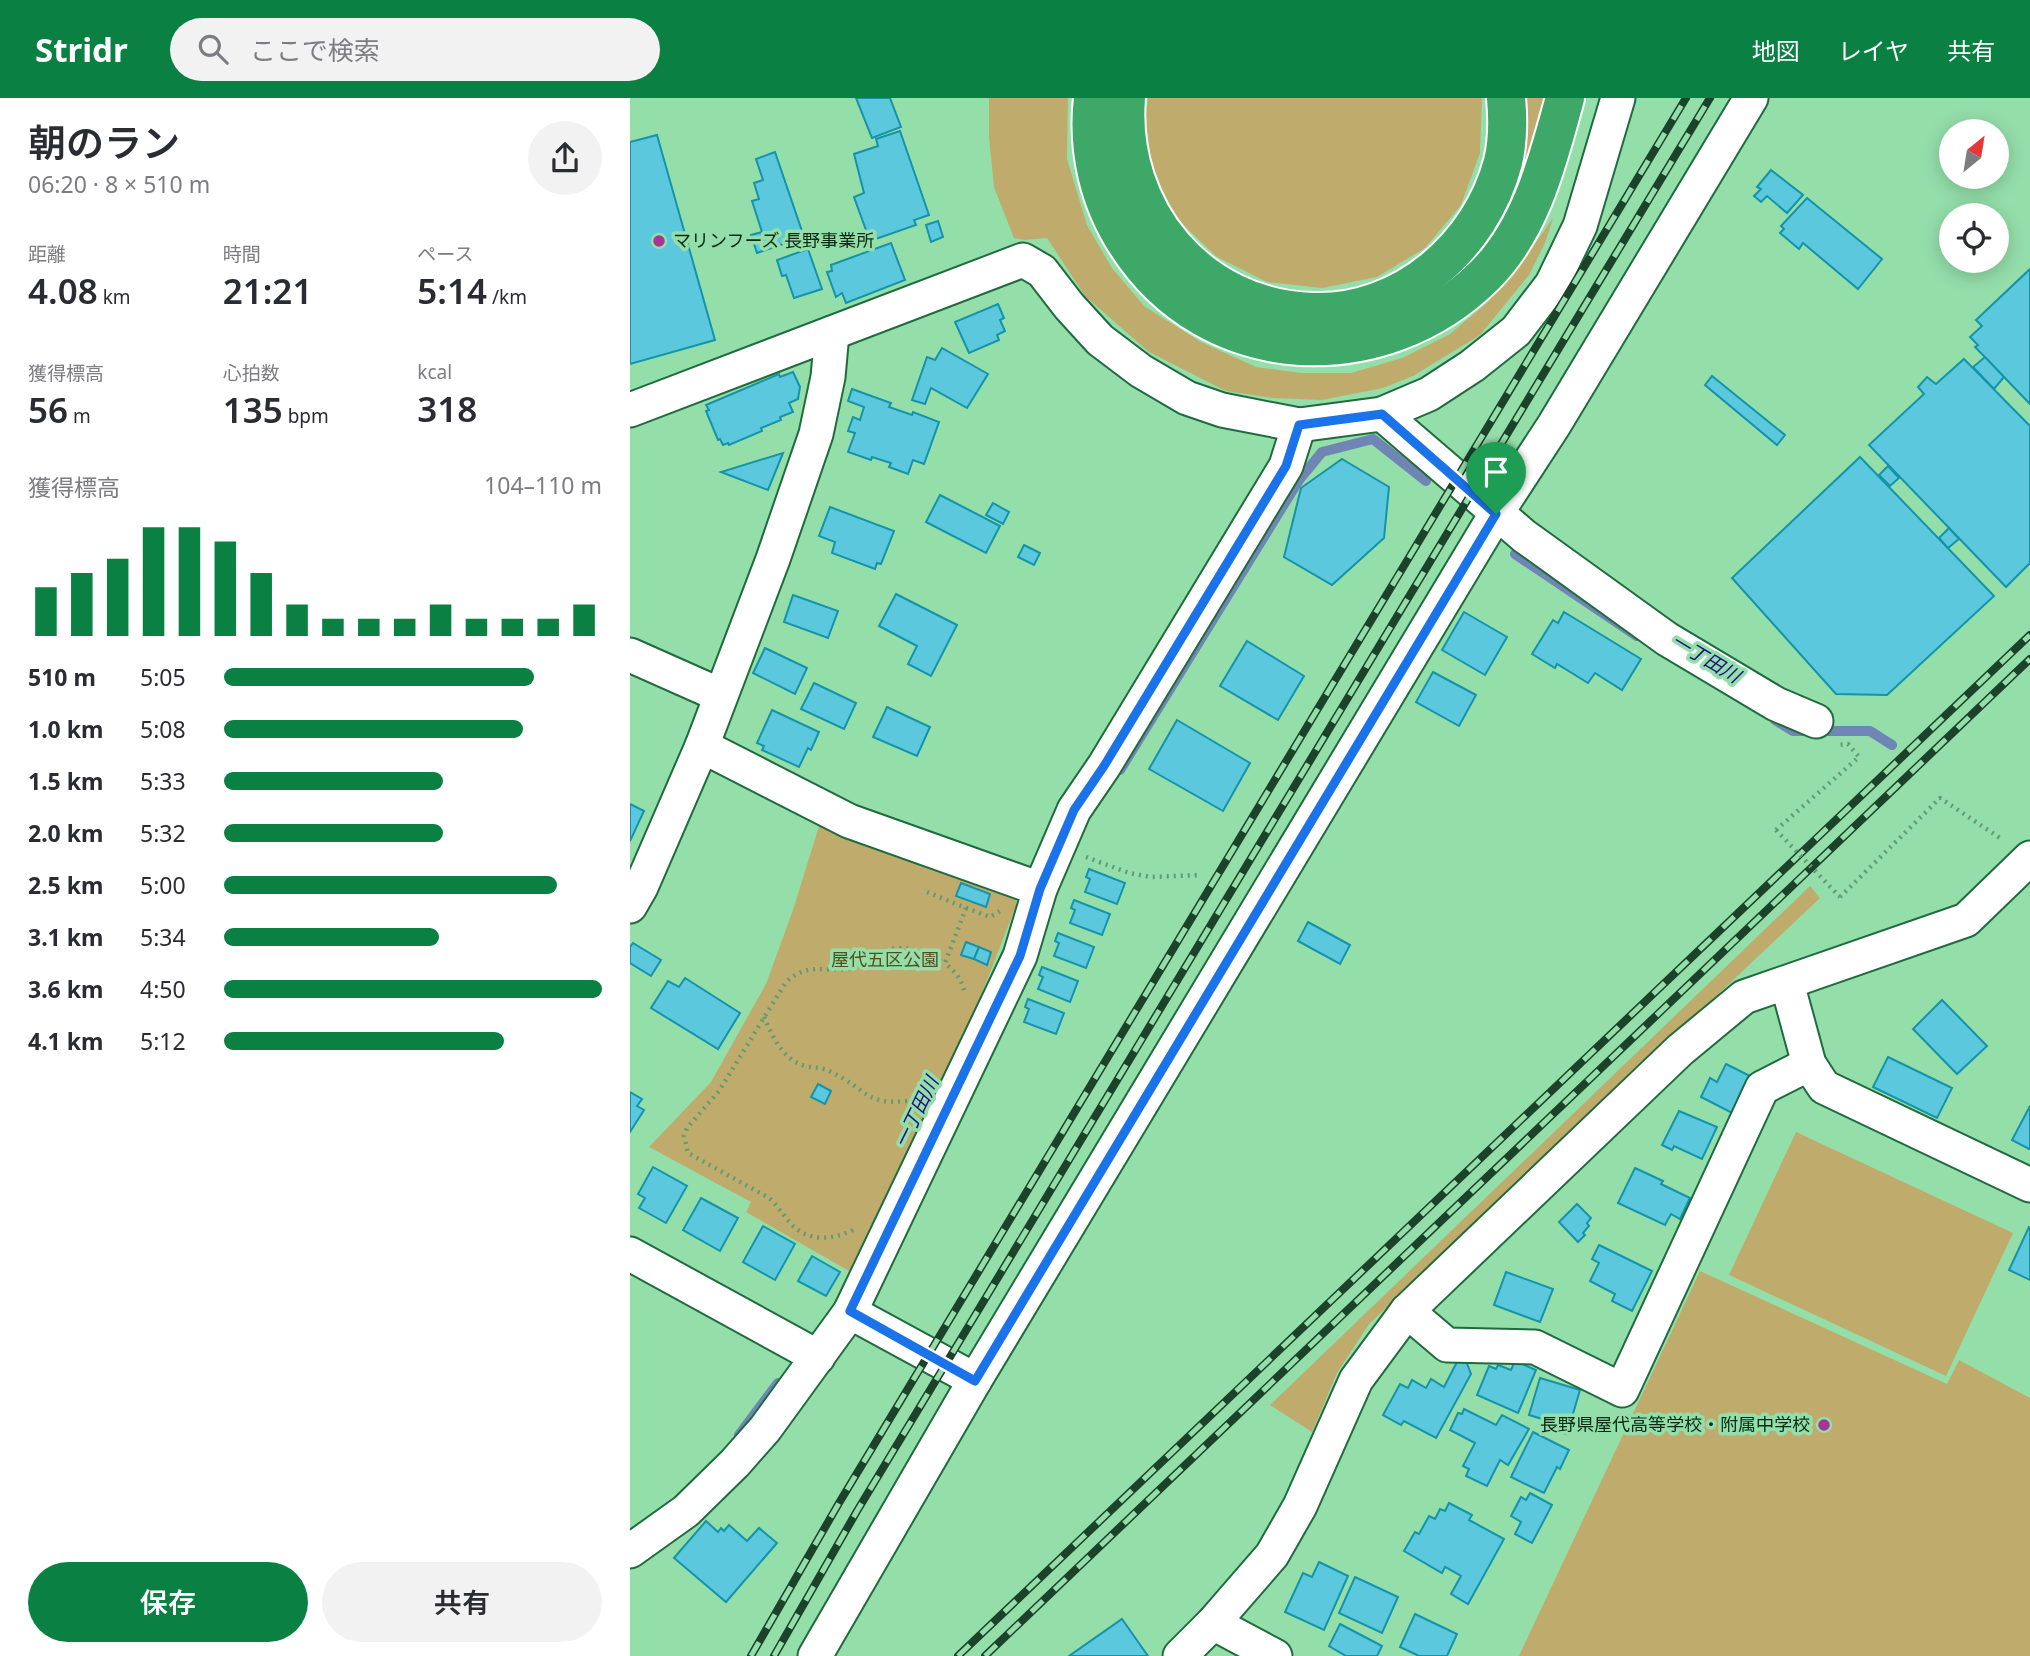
<!DOCTYPE html>
<html lang="ja">
<meta charset="utf-8">
<style>
body{margin:0;font-family:"Noto Sans","Noto Sans JP",sans-serif;background:#f2f2f3;color:#2b2b33;height:100vh;display:flex;flex-direction:column;font-size:26px;white-space:nowrap}
*{box-sizing:border-box;margin:0}
p{font-size:23px;color:#7c7c81}
.icon{flex:none;width:38px;height:38px;fill:none;stroke:currentColor;stroke-width:2;stroke-linecap:round;stroke-linejoin:round}
.map{position:relative;flex:1;overflow:hidden}
.panel{display:flex;flex-direction:column;background:#fff;width:630px}
.panel>*{flex:none}
.needle{width:46px;rotate:30deg}
.buttons{position:absolute;left:1309px;top:21px;display:grid;gap:14px}
.buttons a{display:grid;place-items:center;width:70px;height:70px;border-radius:50%;background:#fff;box-shadow:0 4px 18px #0003;font-size:35px}
.pin{position:absolute;display:grid;place-items:center;width:60px;height:60px;color:#fff;margin:-72px -30px;border-radius:50% 50% 50% 0;rotate:-45deg;box-shadow:0 0 7px #0007}
.pin .icon{rotate:45deg}
.round{display:grid;place-items:center;flex:none;width:74px;height:74px;border-radius:37px;background:#f2f2f3}
.headline{display:flex;align-items:center;justify-content:space-between;height:119px;padding:0 28px}
h1{font-size:38px;font-weight:600;line-height:52px}
.stats{display:grid;grid-template-columns:repeat(3,1fr);gap:10px;height:119px;padding:7px 28px}
.stats div{display:grid;align-content:center}
.stats b{font-size:35px;font-weight:600}
.stats small{font-size:19px;font-weight:400}
.stats p{font-size:19px}
.chart{height:196px;padding:14px 28px}
.chart p{display:flex;justify-content:space-between}
.chart svg{width:100%;height:126px;margin-top:7px;stroke:#0b8043;stroke-width:6}
.primary-button{display:flex;gap:14px;margin-top:auto;padding:14px 28px}
.primary-button a{flex:1;height:80px;border-radius:42px;background:#0b8043;color:#fff;font-size:28px;font-weight:600;line-height:80px;text-align:center}
.primary-button a+a{background:#f2f2f3;color:#2b2b33}
ul{padding:0 28px;list-style:none;font-size:23px}
li{display:grid;grid-template-columns:112px 84px 1fr;align-items:center;height:52px}
li i{height:18px;border-radius:9px;background:#0b8043}
header{display:flex;align-items:center;gap:42px;box-sizing:border-box;height:98px;padding:0 35px;background:#0b8043;color:#fff}
header strong{font-size:33px}
nav{display:flex;gap:38px;margin-inline-start:auto;font-size:24px}
.search{width:490px;height:63px;background:#f2f2f3;display:flex;align-items:center;gap:18px;box-sizing:border-box;padding:0 24px;border-radius:38px;color:#7c7c81;font-size:26px}
main{display:flex;flex:1;min-height:0}
.map>svg:first-child{display:block}
.green{fill:#bfac6d}
.lines{fill:none;stroke-linecap:round;stroke-linejoin:round}
.stream{stroke:#6f85b4;stroke-width:10}
.building{fill:#5cc8de;stroke:#1493a9;stroke-width:2}
.minor-casing{stroke:#1f6b3e;stroke-width:37}
.highway-casing{stroke:#fff;stroke-width:42}
.path{stroke:#619b73;stroke-width:4.5;stroke-dasharray:2 5;stroke-linecap:butt}
.minor{stroke:#fff;stroke-width:33}
.highway{stroke:#3da867;stroke-width:38}
.rail-casing{stroke:#1c422a;stroke-width:8}
.rail{stroke:#94deaa;stroke-width:5;stroke-dasharray:16;stroke-linecap:butt}
.path-bridge{stroke:#619b73;stroke-width:4.5;stroke-dasharray:2 5;stroke-linecap:butt}
.route-casing{stroke:#fff;stroke-width:14}
.route{stroke:#1a73e8;stroke-width:9}
.poi-dot{fill:#a43796;stroke:#94deaa;stroke-width:2.5}
.labels{text-anchor:middle;stroke-width:7;stroke-linejoin:round;paint-order:stroke}
.poi-label{font-size:18px;fill:#0a2a16;stroke:#94deaa;text-anchor:start}
.park-label{font-size:18px;fill:#594c1c;stroke:#94deaa}
.water-label{font-size:19px;font-style:italic;fill:#1b0e7e;stroke:#94deaa}
</style>
<header>
<strong>Stridr</strong>
<div class="search"><svg class="icon" aria-label="search" viewBox="0 0 24 24"><circle cx="10" cy="10" r="6"/><path d="M15 15l6 6"/></svg>ここで検索</div>
<nav><a>地図</a><a>レイヤ</a><a>共有</a></nav>
</header>
<main>
<section class="panel">
<div class="headline"><div><h1>朝のラン</h1><p>06:20 · 8 × 510 m</p></div><a class="round"><svg class="icon" aria-label="share" viewBox="0 0 24 24"><path d="M12 15V3M7 8l5-5 5 5M5 13v7h14v-7"/></svg></a></div>
<div class="stats">
<div><p>距離</p><b>4.08<small> km</small></b></div>
<div><p>時間</p><b>21:21</b></div>
<div><p>ペース</p><b>5:14<small> /km</small></b></div>
</div>
<div class="stats">
<div><p>獲得標高</p><b>56<small> m</small></b></div>
<div><p>心拍数</p><b>135<small> bpm</small></b></div>
<div><p>kcal</p><b>318</b></div>
</div>
<div class="chart"><p><span>獲得標高</span>104–110 m</p>
<svg viewBox="0 0 160 44" preserveAspectRatio="none"><path d="M5 44V27M15 44V22M25 44V17M35 44V6M45 44V6M55 44V11M65 44V22M75 44V33M85 44V38M95 44V38M105 44V38M115 44V33M125 44V38M135 44V38M145 44V38M155 44V33"/></svg>
</div>
<ul>
<li><b>510 m</b>5:05<i style="width:82%"></i></li>
<li><b>1.0 km</b>5:08<i style="width:79%"></i></li>
<li><b>1.5 km</b>5:33<i style="width:58%"></i></li>
<li><b>2.0 km</b>5:32<i style="width:58%"></i></li>
<li><b>2.5 km</b>5:00<i style="width:88%"></i></li>
<li><b>3.1 km</b>5:34<i style="width:57%"></i></li>
<li><b>3.6 km</b>4:50<i style="width:100%"></i></li>
<li><b>4.1 km</b>5:12<i style="width:74%"></i></li>
</ul>
<div class="primary-button"><a>保存</a><a>共有</a></div>
</section>
<div class="map">
<svg width="1400" height="1558" viewBox="0 0 1400 1558">
<rect width="100%" height="100%" fill="#94deaa"/>
<g class="green">
<path d="M359 0H438L437 61 457 127 482 170 514 208 571 244 626 269 671 275H721L772 260 820 236 859 203 878 172 906 144 923 120 915 145 899 177 850 237 783 278 753 290 692 302 642 300 596 293 519 254 455 198 417 140 395 142 384 140 364 89 359 39Z"/>
<path d="M518 0H852L850 55 831 107 795 150 747 179 692 190 637 184 587 159 547 121 522 71 515 16Z"/>
<path d="M891 0H915L899 62 890 59Z"/>
<path d="M190 725 386 799V808L348 905 219 1173 116 1114 121 1104 19 1049 81 984 136 886 163 812Z"/>
<path d="M1180 788 1190 800 739 1226 707 1275 682 1334 640 1307Z"/>
<path d="M1166 1034 1383 1135 1316 1278 1099 1177Z"/>
<path d="M1070 1173 1317 1286 1329 1262 1400 1300V1558H889Z"/>
</g>
<g class="lines">
<g class="stream">
<path d="M885 456 1007 538"/>
<path d="M1145 622 1163 633H1240L1262 647"/>
<path d="M490 672 669 382 692 354 743 341 796 383"/>
<path d="M109 1337 148 1285"/>
</g>
</g>
<g class="building">
<path d="M226 0H260L271 29 242 40Z"/>
<path d="M270 33 299 117 284 122 286 127 240 143 224 99 234 95 224 56 248 48 246 41Z"/>
<path d="M27 37 85 242 0 266V44Z"/>
<path d="M145 54 174 139 127 155 121 137 132 134 122 103 129 101 124 85 133 82 126 61Z"/>
<path d="M1141 72 1173 97 1157 115 1137 98 1131 104 1124 98 1131 91 1127 89Z"/>
<path d="M1177 100 1252 161 1228 191 1173 145 1169 151 1150 135 1154 131 1151 128Z"/>
<path d="M308 123 313 139 301 144 296 127Z"/>
<path d="M261 145 275 182 216 205 212 195 206 199 197 174 202 173 201 167Z"/>
<path d="M178 151 192 191 164 200 156 177 152 178 147 162Z"/>
<path d="M1400 171V306L1345 249 1348 247 1340 239 1352 228 1346 222Z"/>
<path d="M368 206 374 220 370 222 375 233 367 237 369 242 339 255 325 224Z"/>
<path d="M312 250 358 276 337 310 301 290 295 306 282 302 297 259 305 262Z"/>
<path d="M1355 259 1374 279 1364 291 1343 269Z"/>
<path d="M1334 261 1400 328V465L1376 489 1239 347 1294 296 1288 289 1297 279 1306 286Z"/>
<path d="M163 274 170 289 168 301 159 305 163 314 150 319 151 322 131 330 132 333 99 347 98 345 93 347 90 341 88 342 76 313 79 312 76 307 149 276 150 279Z"/>
<path d="M1082 278 1155 337 1147 347 1075 287Z"/>
<path d="M222 291 261 305 259 309 282 317 283 314 309 324 294 366 283 362 278 376 259 369 261 365 242 359 241 362 218 354 225 335 218 333 223 319 230 322 234 309 218 303Z"/>
<path d="M153 355 138 392 91 374Z"/>
<path d="M1230 359 1364 498 1257 597 1206 596 1102 480Z"/>
<path d="M712 361 759 389 754 440 702 487 654 459 671 390Z"/>
<path d="M1258 368 1269 380 1260 388 1249 377Z"/>
<path d="M310 397 370 428 356 455 296 424Z"/>
<path d="M363 405 379 414 373 426 356 417Z"/>
<path d="M200 409 264 433 251 466 247 465 245 471 202 455 205 444 189 438Z"/>
<path d="M1319 430 1329 441 1318 450 1309 440Z"/>
<path d="M394 447 410 455 404 467 388 459Z"/>
<path d="M266 496 327 527 301 578 278 566 287 548 249 528Z"/>
<path d="M163 497 208 513 198 540 154 524Z"/>
<path d="M834 514 877 539 855 577 812 552Z"/>
<path d="M934 514 1011 561 992 592 965 575 958 585 927 566 925 570 902 556 923 522 928 525Z"/>
<path d="M617 543 674 578 648 622 590 588Z"/>
<path d="M135 550 177 570 165 596 123 575Z"/>
<path d="M803 574 846 597 829 628 786 604Z"/>
<path d="M184 585 226 605 214 631 171 611Z"/>
<path d="M257 609 300 629 287 658 243 639Z"/>
<path d="M142 612 189 634 181 652 178 650 169 669 132 652 134 648 127 645Z"/>
<path d="M547 622 620 665 593 713 519 671Z"/>
<path d="M0 706 14 713 0 743Z"/>
<path d="M459 771 495 785 487 806 455 794 460 781 456 779Z"/>
<path d="M331 785 360 796 356 809 326 798Z"/>
<path d="M444 802 480 816 472 837 440 825 445 812 441 810Z"/>
<path d="M678 824 720 847 710 866 668 843Z"/>
<path d="M428 835 464 849 456 870 424 858 429 845 425 843Z"/>
<path d="M336 844 349 849 344 861 331 857Z"/>
<path d="M3 845 31 862 21 878 0 865V849Z"/>
<path d="M349 849 361 854 357 867 344 861Z"/>
<path d="M412 869 448 883 440 904 408 891 413 879 409 877Z"/>
<path d="M55 880 110 915 88 951 21 910 38 883 49 889Z"/>
<path d="M398 901 434 915 426 936 394 924 399 911 395 909Z"/>
<path d="M1312 902 1357 948 1327 976 1283 931Z"/>
<path d="M1258 959 1322 990 1307 1020 1243 989Z"/>
<path d="M1096 966 1122 979 1104 1016 1071 999 1080 980 1087 984Z"/>
<path d="M188 986 201 993 195 1006 181 999Z"/>
<path d="M0 994 12 1001 7 1008 14 1012 0 1034Z"/>
<path d="M1400 1008V1049L1399 1051 1382 1042Z"/>
<path d="M1049 1013 1087 1029 1072 1061 1044 1048 1042 1052 1032 1047Z"/>
<path d="M23 1069 57 1088 36 1125 9 1110 15 1100 8 1096Z"/>
<path d="M1005 1070 1033 1083 1031 1086 1060 1100 1050 1121 1041 1116 1035 1127 988 1105Z"/>
<path d="M71 1100 108 1120 90 1153 53 1132Z"/>
<path d="M947 1106 961 1120 957 1125 959 1128 953 1135 955 1137 948 1144 929 1124Z"/>
<path d="M133 1128 165 1146 145 1182 113 1164Z"/>
<path d="M1399 1129H1400V1182L1379 1172Z"/>
<path d="M969 1147 1022 1173 1002 1213 982 1203 985 1196 960 1183 969 1165 962 1161Z"/>
<path d="M182 1158 210 1174 196 1198 168 1183Z"/>
<path d="M876 1174 923 1191 910 1224 864 1207Z"/>
<path d="M836 1263 841 1276 806 1340 774 1323 771 1327 753 1317 770 1286 778 1290 782 1282 796 1290 801 1281 814 1289 827 1264Z"/>
<path d="M885 1263 906 1272 888 1315 847 1297 859 1268 866 1271 868 1267 881 1272Z"/>
<path d="M910 1280 950 1292 937 1336 917 1331 919 1323 899 1317Z"/>
<path d="M834 1311 866 1327 872 1317 899 1331 878 1367 870 1362 857 1388 836 1378 839 1371 833 1368 845 1345 820 1332 828 1315 832 1316Z"/>
<path d="M903 1334 939 1352 930 1371 927 1369 914 1395 881 1379Z"/>
<path d="M900 1395 922 1407 902 1445 885 1436 891 1424 881 1418 891 1399 896 1402Z"/>
<path d="M819 1405 842 1417 839 1422 874 1441 838 1506 821 1496 831 1478 815 1469 812 1475 774 1453 785 1434 789 1436 799 1418 805 1421 810 1411 815 1413Z"/>
<path d="M76 1423 88 1434 91 1430 94 1433 99 1427 117 1443 129 1430 147 1445 96 1504 44 1460Z"/>
<path d="M689 1464 718 1478 694 1532 655 1514 673 1475 682 1479Z"/>
<path d="M725 1479 768 1499 752 1535 709 1515Z"/>
<path d="M785 1516 827 1536 817 1558H789L770 1549Z"/>
<path d="M492 1521 518 1558H439Z"/>
<path d="M710 1526 752 1548 747 1558H716L699 1548Z"/>
</g>
<g class="lines">
<defs>
<g id="minor">
<path d="M0 312 393 162 412 173 439 208 470 242 511 273 557 300 592 312 669 327 752 316 799 296 842 268 886 233 922 186 950 128 988 0"/>
<path d="M752 316 894 438 1037 541 1146 606 1186 623"/>
<path d="M0 557 90 597"/>
<path d="M72 648 219 723 410 791"/>
<path d="M0 808 11 789 72 648 143 461 186 336 198 279 202 235"/>
<path d="M1157 885 1179 966 1194 989 1400 1087"/>
<path d="M0 1156 188 1259"/>
<path d="M777 1213 817 1247 905 1249 992 1292 1132 990 1179 966"/>
<path d="M220 1214 345 1282"/>
<path d="M0 1453 56 1413 105 1365 135 1331 220 1214 390 858 410 791 444 712 474 668 656 368 669 327"/>
<path d="M583 1525 645 1558"/>
<path d="M185 1558 345 1282 866 416 924 327 1121 0"/>
<path d="M550 1558 583 1525 642 1457 670 1408 726 1282 777 1213 1050 952 1114 899 1336 822 1400 760"/>
</g>
<g id="highway">
<path d="M463 0C457 52 469 103 497 146 578 273 752 280 855 177 902 130 918 61 935 0"/>
<path d="M496 0C487 112 568 211 683 214 773 217 851 148 873 64 878 43 878 21 876 0"/>
</g>
</defs>
<use href="#minor" class="minor-casing"/>
<use href="#highway" class="highway-casing"/>
<g class="path">
<path d="M1146 732 1229 659 1218 646 1206 647"/>
<path d="M456 759 499 775 521 779 570 777"/>
<path d="M297 794 336 810 315 865C326 874 332 882 335 896"/>
<path d="M1210 799 1310 700 1373 742"/>
<path d="M336 810 360 819 370 813"/>
<path d="M134 919C142 938 153 962 175 968 184 970 192 969 201 974 241 993 234 1009 285 1002"/>
<path d="M223 1132C202 1142 178 1144 161 1126 153 1117 148 1108 139 1100L58 1055 54 1038 57 1030 89 993 156 884C179 864 191 874 218 871 227 870 235 864 242 859 268 843 289 851 315 865"/>
</g>
<use href="#minor" class="minor"/>
<use href="#highway" class="highway"/>
<defs>
<g id="rail">
<path d="M121 1558 209 1405 1056 0"/>
<path d="M144 1558 227 1413 1080 0"/>
<path d="M328 1558 1400 537"/>
<path d="M355 1558 1400 561"/>
</g>
</defs>
<use href="#rail" class="rail-casing"/>
<use href="#rail" class="rail"/>
<path class="path-bridge" d="M1146 732 1210 799"/>
</g>
<g class="lines">
<defs>
<path id="route" d="M752 316 866 416 345 1283 220 1213 390 858 410 791 444 712 474 668 656 368 669 327Z"/>
</defs>
<use href="#route" class="route-casing"/>
<use href="#route" class="route"/>
</g>
<g class="poi-dot">
<circle cx="29" cy="143" r="7"/>
<circle cx="1194" cy="1327" r="7"/>
</g>
<g class="labels">
<g class="poi-label">
<text x="43" y="149">マリンフーズ 長野事業所</text>
<text x="1180" y="1333" text-anchor="end">長野県屋代高等学校・附属中学校</text>
</g>
<g class="park-label">
<text x="255" y="868">屋代五区公園</text>
</g>
<g class="water-label">
<text transform="translate(1076 560) rotate(31)" y="7">一丁田川</text>
<text transform="translate(286 1014) rotate(-64)" y="7">一丁田川</text>
</g>
</g>
</svg>
<div class="buttons">
<a><svg class="needle" viewBox="-14 -14 28 28"><path d="M0-13l5 13h-10z" fill="#e53935"/><path d="M0 13l5-13h-10z" fill="#7c7c81"/></svg></a>
<a><svg class="icon" aria-label="locate" viewBox="0 0 24 24"><circle cx="12" cy="12" r="6"/><path d="M12 2v4M12 18v4M2 12h4M18 12h4"/></svg></a>
</div>
<div class="pin" style="left:866px;top:416px;background:#1e9e55"><svg class="icon" aria-label="arrive" viewBox="0 0 24 24"><path d="M6 21V4h12l-3 4 3 4H6"/></svg></div>
</div>
</main>
